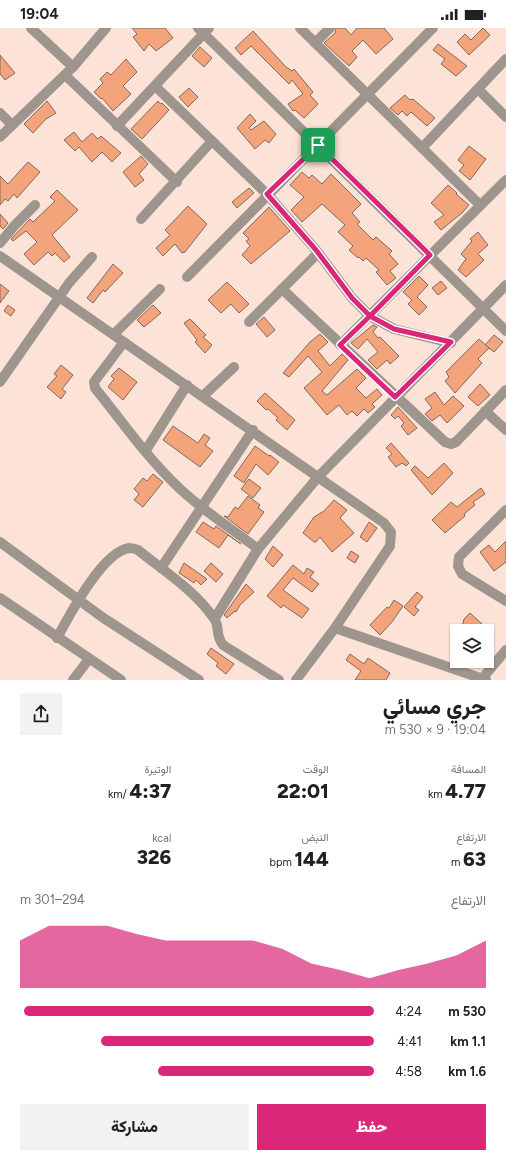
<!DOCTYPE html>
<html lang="ar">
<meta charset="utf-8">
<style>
body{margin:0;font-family:Figtree,Vazirmatn,sans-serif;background:#f2f2f2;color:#202124;direction:rtl;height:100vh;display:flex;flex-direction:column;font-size:15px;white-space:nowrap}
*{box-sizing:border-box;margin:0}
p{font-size:13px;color:#757577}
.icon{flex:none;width:22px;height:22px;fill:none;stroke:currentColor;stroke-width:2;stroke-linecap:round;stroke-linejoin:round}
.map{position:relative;height:652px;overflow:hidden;direction:ltr}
.drawer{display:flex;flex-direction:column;background:#fff;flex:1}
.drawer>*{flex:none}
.tools{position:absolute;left:450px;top:596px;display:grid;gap:8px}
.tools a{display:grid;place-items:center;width:44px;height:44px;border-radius:0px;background:#fff;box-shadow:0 1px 3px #0004;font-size:20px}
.pin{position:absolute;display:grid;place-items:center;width:34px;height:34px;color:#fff;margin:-17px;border-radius:8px;box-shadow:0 2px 6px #0006}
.round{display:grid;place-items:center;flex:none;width:42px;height:42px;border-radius:0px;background:#f2f2f2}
.overview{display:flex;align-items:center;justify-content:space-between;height:68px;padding:0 20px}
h1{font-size:22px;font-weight:800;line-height:30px}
.figures{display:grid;grid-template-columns:repeat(3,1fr);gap:6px;height:68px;padding:4px 20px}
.figures div{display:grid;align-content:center}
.figures b{font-size:20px;font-weight:800}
.figures small{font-size:11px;font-weight:400}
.figures p{font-size:11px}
.chart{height:112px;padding:8px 20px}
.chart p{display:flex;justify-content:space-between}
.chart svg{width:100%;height:72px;margin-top:4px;fill:#db2777;opacity:.7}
.cta{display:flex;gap:8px;margin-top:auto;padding:8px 20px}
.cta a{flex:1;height:46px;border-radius:0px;background:#db2777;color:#fff;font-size:16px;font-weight:800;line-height:46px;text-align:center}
.cta a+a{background:#f2f2f2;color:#202124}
ul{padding:0 20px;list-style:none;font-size:13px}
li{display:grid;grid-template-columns:64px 48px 1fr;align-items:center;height:30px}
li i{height:10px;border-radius:5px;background:#db2777}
.status{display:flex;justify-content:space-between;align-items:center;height:28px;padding:0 20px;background:#fff;direction:ltr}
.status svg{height:11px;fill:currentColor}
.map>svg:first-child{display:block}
.building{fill:#f4a47b;stroke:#806a5f}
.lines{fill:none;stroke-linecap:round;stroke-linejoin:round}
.minor{stroke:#9e968e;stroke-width:10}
.route-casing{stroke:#fff;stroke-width:8}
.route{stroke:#db2777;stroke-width:5}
</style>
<div class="status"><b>19:04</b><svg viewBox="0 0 49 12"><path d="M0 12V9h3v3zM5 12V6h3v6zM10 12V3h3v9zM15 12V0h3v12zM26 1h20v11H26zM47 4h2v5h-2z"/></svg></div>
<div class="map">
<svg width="506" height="652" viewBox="0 0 506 652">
<rect width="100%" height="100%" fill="#fde3d7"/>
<g class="building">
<path d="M132 0H165L173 10 156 23 149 16 144 23 133 9 137 6Z"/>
<path d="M336 0H345L351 7 357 0H384L393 11 376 26 363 12 352 23 357 29 349 38 324 15 335 5Z"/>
<path d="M483 0 490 7 469 27 457 14 465 6 471 12Z"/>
<path d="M253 3 286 39 292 43 294 41 313 64 310 67 318 76 304 90 295 82 293 83 288 76 303 66 292 52 289 56 251 18 241 27 235 20Z"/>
<path d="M438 16 467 38 456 48 441 36 445 31 433 22Z"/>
<path d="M200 19 212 30 204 39 192 28Z"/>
<path d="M0 27 15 45 5 52 0 46Z"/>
<path d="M126 31 137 44 123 58 131 66 113 83 102 70 101 71 94 64 103 55 100 51 107 44 111 47Z"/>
<path d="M189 60 198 69 188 79 179 69Z"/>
<path d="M405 67 410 72 413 71 435 90 427 98 411 84 407 88 402 83 398 87 390 80Z"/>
<path d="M47 73 56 85 46 91 33 105 24 96Z"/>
<path d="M158 73 160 76 162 75 169 82 142 111 131 101Z"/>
<path d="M250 86 256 93 249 100 251 102 264 93 276 106 269 115 265 112 255 121 237 100Z"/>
<path d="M74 104 82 114 92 105 98 111 101 108 121 125 112 134 102 124 92 134 79 119 75 123 64 112Z"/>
<path d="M469 118 486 131 470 152 459 143 464 137 458 132Z"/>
<path d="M141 128 148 136 139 146 144 152 135 159 123 144Z"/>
<path d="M28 134 40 144 17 170 14 166 8 173 5 171 0 177V148L8 156Z"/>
<path d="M302 144 309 150 312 147 322 156 331 146 361 176 352 185 360 194 357 196 373 212 376 209 392 223 389 226 398 236 390 243 396 250 387 257 376 244 379 242 366 230 363 233 359 229 358 230 349 222 353 218 338 204 345 197 322 176 302 194 291 182 304 169 290 157Z"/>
<path d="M448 157 457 165 456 166 469 177 462 185 441 202 434 194 444 187 431 175Z"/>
<path d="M249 160 254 165 237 180 232 174Z"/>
<path d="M57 162 78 182 52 207 70 229 64 234 55 225 52 228 48 224 34 237 24 226 37 214 26 203 13 213 11 211 30 191 33 194 55 173 50 169Z"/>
<path d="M188 178 207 196 185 224 182 225 175 216 163 228 156 220 170 207 165 202Z"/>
<path d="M269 179 290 203 251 236 242 227 250 218 246 213 249 211 243 205Z"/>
<path d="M0 186 8 195 3 201 0 198Z"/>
<path d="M478 204 488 217 478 226 484 232 466 249 458 242 466 231 461 226 472 213 470 211Z"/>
<path d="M113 236 123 245 105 264 103 262 93 275 87 270Z"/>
<path d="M419 248 428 257 417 269 427 279 419 287 408 276 412 272 403 264Z"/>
<path d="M441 253 447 260 438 267 432 260Z"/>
<path d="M227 254 249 276 239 285 231 276 221 285 208 272Z"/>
<path d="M0 256 9 263 0 275Z"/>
<path d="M8 277 15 282 11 288 4 283Z"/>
<path d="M153 277 161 285 144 299 137 292Z"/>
<path d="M264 289 275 302 267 309 256 296Z"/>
<path d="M190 291 206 307 203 309 212 317 205 325 195 314 197 312 184 295Z"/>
<path d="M373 297 377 299 373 304 378 310 380 309 399 328 390 336 387 332 377 341 368 332 378 324 367 311 358 321 351 315Z"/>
<path d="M320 306 328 314 318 323 330 338 342 326 348 332 322 363 327 367 357 341 366 350 356 360 366 370 377 361 382 367 372 376 375 379 368 385 364 381 357 388 352 383 347 387 339 377 327 387 304 360 322 344 308 328 289 349 283 345 310 314Z"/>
<path d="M494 307 503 314 494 324 485 317Z"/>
<path d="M479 311 489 320 478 331 482 335 455 365 445 353 449 349 446 344Z"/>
<path d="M61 337 73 347 62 361 66 364 61 371 47 359 57 348 54 346Z"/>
<path d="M119 340 137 354 123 372 108 359 114 351 111 348Z"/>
<path d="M480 356 490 367 478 378 468 369Z"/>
<path d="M435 364 444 377 453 368 464 378 447 395 440 387 432 393 425 386 432 380 425 371Z"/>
<path d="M265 365 295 392 287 402 276 392 278 390 268 381 266 382 257 373Z"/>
<path d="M398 379 417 400 408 407 401 398 404 395 398 388 395 391 391 387Z"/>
<path d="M173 398 198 415 204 406 210 410 205 417 213 423 200 439 163 412Z"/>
<path d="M391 415 409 435 406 438 402 435 396 439 388 429 392 426 386 420Z"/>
<path d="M255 418 269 428 270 427 279 434 268 447 256 436 244 455 234 448Z"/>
<path d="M444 435 453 445 432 467 411 442 415 438 428 450Z"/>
<path d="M153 446 163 454 143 479 134 472 139 466 134 461 143 450 147 453Z"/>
<path d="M249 451 261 460 253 470 241 461Z"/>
<path d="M481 460 485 466 473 474 475 477 464 486 465 488 445 505 432 492 451 474 457 479Z"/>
<path d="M248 468 260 477 258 480 264 484 248 506 224 488 228 489 235 479 238 481Z"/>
<path d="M334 472 347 482 340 490 354 505 332 524 320 509 316 514H314L303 505 314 489 324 483Z"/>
<path d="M203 494 214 501 216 498 241 516 228 507 219 520 196 504Z"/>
<path d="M369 494 377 500 367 514 360 509Z"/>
<path d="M506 513V534L494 543 480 524 489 517 495 524Z"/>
<path d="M273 518 283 527 273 539 265 531Z"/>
<path d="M351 523 359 528 355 535 347 530Z"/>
<path d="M184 535 207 551 201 557 196 552 194 555 179 545Z"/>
<path d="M211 535 223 546 216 554 204 543Z"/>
<path d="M293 537 304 546 307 540 314 544 310 549 319 556 312 564 293 550 283 562 309 581 302 590 283 577 281 580 267 568Z"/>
<path d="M246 556 254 564 240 577 236 584 235 583 227 590 224 587Z"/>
<path d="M417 564 423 569 415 579 419 582 414 588 404 579Z"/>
<path d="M394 572 403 578 392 594 380 607 370 597 387 579 389 580Z"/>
<path d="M470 585 482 596 476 603H461L464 591Z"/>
<path d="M211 620 234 636 226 646 216 638 218 635 207 626Z"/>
<path d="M350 626 364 636 368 630 390 645 386 652H355L361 643 346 632Z"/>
</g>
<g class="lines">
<g class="minor">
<path d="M31 0 73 39"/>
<path d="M198 0 506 303"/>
<path d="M300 0 480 177"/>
<path d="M315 15 330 0"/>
<path d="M65 47 177 154"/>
<path d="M155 58 267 166 316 222 352 270 370 288 394 301 451 315"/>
<path d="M478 61 506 89"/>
<path d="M0 85 12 97"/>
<path d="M117 98 209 0"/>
<path d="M0 109 73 39 106 0"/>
<path d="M422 120 506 31"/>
<path d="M141 191 212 113"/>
<path d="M0 215 15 197 35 177"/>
<path d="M0 228 384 495 391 504 390 518 335 600 296 652"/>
<path d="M187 249 433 0"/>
<path d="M282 261 445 414 451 416 456 414 506 362"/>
<path d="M249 294 318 225"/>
<path d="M114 306 160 261"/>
<path d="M124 314 94 354 95 360C121 392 146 428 176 457 200 481 231 500 258 521"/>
<path d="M340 317 506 152"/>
<path d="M0 354 69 255 92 229"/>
<path d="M203 368 234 339"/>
<path d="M485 383 506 402"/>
<path d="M146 422 187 357"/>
<path d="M506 482 459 529 458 538 462 546 506 573"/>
<path d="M0 514 102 589 199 652"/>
<path d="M161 540 253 402"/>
<path d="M0 570 121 652"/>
<path d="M215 590 258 521 318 449 506 257"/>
<path d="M335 600 486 652"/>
<path d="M57 610C69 588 102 524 129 520 132 520 136 521 138 522 164 543 194 562 213 589 221 598 214 605 223 617L279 652"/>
<path d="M73 652 89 631"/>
<path d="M481 652 506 622"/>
</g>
</g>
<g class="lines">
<defs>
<path id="route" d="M318 117 267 166 316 222 352 270 370 288 340 317 395 369 451 314 394 301 370 288 430 227 318 117"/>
</defs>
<use href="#route" class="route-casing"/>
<use href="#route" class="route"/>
</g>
</svg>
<div class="tools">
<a><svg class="icon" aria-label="layers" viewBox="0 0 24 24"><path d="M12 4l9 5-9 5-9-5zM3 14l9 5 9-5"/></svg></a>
</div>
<div class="pin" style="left:318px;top:117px;background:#1e9e55"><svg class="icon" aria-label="arrive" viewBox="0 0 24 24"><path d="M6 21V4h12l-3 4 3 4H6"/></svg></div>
</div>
<section class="drawer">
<div class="overview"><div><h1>جري مسائي</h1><p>19:04 · 9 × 530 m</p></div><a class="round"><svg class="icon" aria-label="share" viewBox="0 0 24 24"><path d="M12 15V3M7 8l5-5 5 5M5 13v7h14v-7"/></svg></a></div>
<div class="figures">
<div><p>المسافة</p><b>4.77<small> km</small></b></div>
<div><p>الوقت</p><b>22:01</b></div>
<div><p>الوتيرة</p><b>4:37<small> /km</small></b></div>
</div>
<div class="figures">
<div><p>الارتفاع</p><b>63<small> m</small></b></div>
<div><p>النبض</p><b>144<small> bpm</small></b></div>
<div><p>kcal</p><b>326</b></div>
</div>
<div class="chart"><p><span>الارتفاع</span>294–301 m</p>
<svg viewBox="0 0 160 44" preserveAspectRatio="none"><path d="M0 44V15L10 6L20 6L30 6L40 11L50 15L60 15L70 15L80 15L90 20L100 29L110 33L120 38L130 33L140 29L150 24L160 15V44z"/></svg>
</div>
<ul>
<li><b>530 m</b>4:24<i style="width:99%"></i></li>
<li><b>1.1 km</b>4:41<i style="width:77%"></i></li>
<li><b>1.6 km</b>4:58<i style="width:61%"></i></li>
</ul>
<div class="cta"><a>حفظ</a><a>مشاركة</a></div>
</section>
